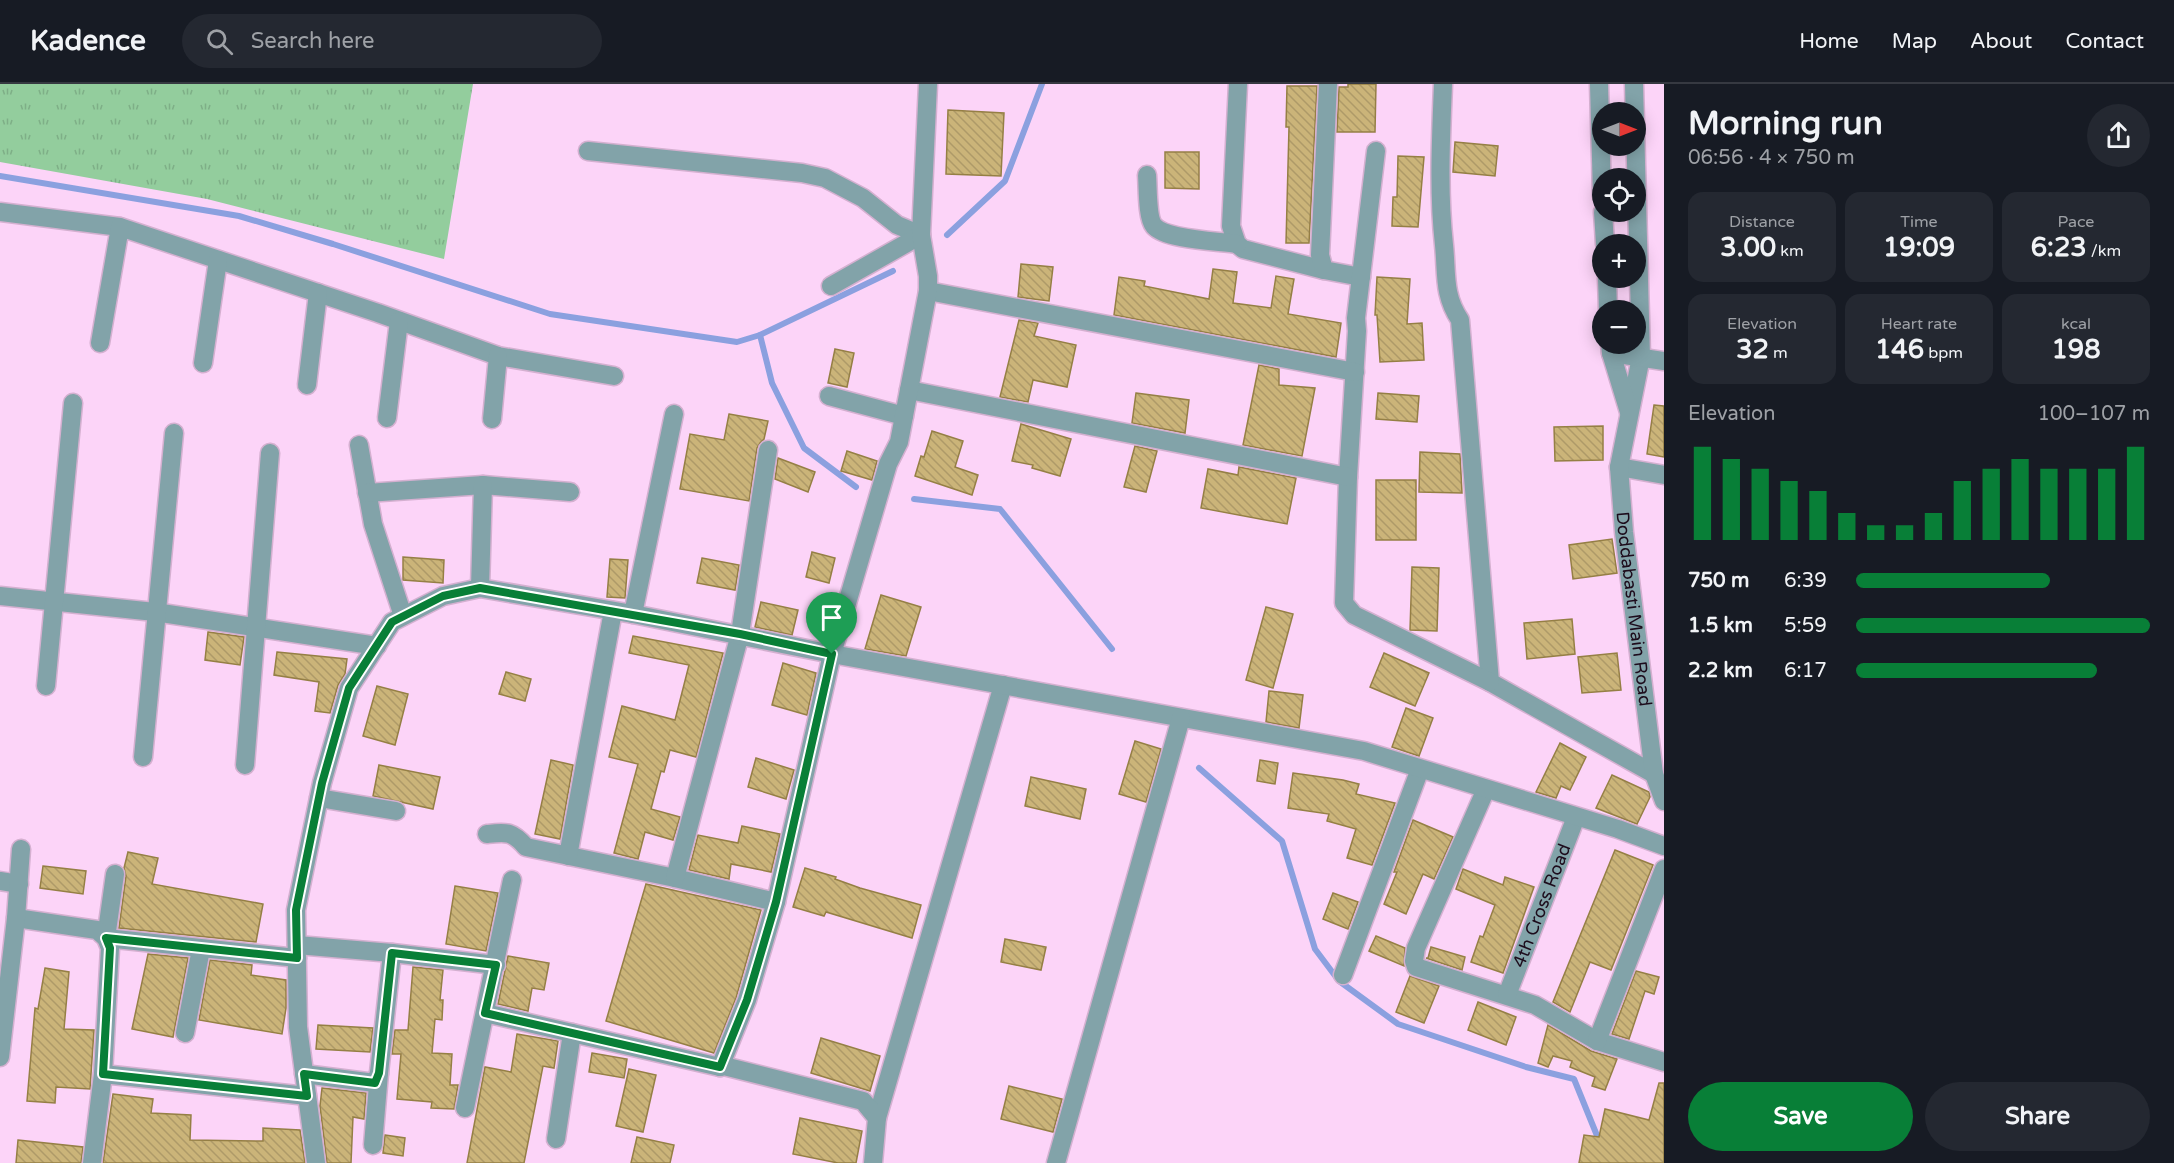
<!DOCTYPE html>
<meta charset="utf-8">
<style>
body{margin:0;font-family:"Varela Round",sans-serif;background:#242831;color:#f1f3f6;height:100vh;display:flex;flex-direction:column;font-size:22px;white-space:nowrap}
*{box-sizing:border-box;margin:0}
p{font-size:20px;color:#9ea1a6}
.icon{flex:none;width:33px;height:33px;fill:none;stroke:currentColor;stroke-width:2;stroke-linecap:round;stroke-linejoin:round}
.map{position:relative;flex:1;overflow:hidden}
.panel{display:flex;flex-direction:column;background:#171b24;width:510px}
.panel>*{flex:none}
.needle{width:39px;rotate:90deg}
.buttons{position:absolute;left:1592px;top:18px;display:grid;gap:12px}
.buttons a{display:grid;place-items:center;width:54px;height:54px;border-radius:50%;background:#171b24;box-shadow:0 3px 15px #0003;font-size:30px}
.pin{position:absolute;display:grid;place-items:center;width:51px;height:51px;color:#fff;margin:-62px -26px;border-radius:50% 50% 50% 0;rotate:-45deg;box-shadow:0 0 6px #0007}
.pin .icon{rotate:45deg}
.round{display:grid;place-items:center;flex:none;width:63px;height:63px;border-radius:32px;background:#242831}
.head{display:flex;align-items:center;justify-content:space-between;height:102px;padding:0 24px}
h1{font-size:33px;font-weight:700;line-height:45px}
.metrics{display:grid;grid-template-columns:repeat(3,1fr);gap:9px;height:102px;padding:6px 24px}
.metrics div{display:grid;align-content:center;border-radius:15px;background:#242831;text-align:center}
.metrics b{font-size:26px;font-weight:700}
.metrics small{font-size:16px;font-weight:400}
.metrics p{font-size:16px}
.chart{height:168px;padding:12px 24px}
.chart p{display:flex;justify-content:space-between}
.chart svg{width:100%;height:108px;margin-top:6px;stroke:#087f37;stroke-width:6}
.primary-button{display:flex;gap:12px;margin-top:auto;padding:12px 24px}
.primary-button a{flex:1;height:69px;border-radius:36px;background:#087f37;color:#fff;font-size:24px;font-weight:700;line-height:69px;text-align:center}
.primary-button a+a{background:#242831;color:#f1f3f6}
ul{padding:0 24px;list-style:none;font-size:20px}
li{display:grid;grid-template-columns:96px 72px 1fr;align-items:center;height:45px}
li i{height:15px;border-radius:8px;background:#087f37}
header{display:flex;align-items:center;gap:36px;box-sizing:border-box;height:84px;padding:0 30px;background:#171b24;border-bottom:2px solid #363941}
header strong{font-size:28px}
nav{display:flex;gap:33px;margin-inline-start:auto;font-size:21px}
.search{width:420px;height:54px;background:#242831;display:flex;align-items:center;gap:15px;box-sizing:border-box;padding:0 21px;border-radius:33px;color:#9ea1a6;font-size:22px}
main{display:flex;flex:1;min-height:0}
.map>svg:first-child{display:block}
.grass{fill:url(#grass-tufts)}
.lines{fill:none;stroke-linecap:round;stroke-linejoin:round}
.stream{stroke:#8ba0df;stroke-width:6}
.building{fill:url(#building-back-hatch);stroke:#957f45;stroke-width:1.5}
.minor-casing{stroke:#d4b0d0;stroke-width:21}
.tertiary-casing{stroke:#d4b0d0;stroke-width:21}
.minor{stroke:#82a3a9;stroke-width:18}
.tertiary{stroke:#82a3a9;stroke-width:18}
.route-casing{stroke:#fff;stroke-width:12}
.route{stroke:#087f37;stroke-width:8}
.labels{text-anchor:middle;stroke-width:5;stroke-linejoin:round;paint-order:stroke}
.street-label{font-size:18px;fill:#1d0c1c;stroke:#fde8fb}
</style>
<header>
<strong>Kadence</strong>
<div class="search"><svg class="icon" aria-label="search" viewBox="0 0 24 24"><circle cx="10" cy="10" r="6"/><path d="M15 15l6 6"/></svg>Search here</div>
<nav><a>Home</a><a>Map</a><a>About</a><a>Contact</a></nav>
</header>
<main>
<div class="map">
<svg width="1664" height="1079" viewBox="0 0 1664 1079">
<defs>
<pattern id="grass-tufts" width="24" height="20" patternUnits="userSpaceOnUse" patternTransform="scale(1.5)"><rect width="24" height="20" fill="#93cd9d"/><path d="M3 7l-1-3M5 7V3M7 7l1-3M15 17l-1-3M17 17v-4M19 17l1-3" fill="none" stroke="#7eaf87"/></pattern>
<pattern id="building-back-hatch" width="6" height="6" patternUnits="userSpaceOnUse" patternTransform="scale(1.5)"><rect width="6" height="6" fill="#cbb479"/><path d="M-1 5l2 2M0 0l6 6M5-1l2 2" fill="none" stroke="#ae9a68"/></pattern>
</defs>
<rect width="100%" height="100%" fill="#fcd4f8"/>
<path class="grass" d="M0 0H473L444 175 207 115 0 78Z"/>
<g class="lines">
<g class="stream">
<path d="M0 92 239 132 333 160 550 230 737 258 760 251 893 187"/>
<path d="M947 151 1005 97 1042 0"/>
<path d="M760 251 772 299 804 364 856 403"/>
<path d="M914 415 1000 425 1112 565"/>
<path d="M1199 684 1282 757 1315 865 1339 897 1398 940 1526 983 1574 995 1600 1059"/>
</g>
</g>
<g class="building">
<path d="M1348 0H1376L1375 48H1337L1339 3H1348Z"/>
<path d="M1287 2H1317L1309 159H1286L1289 43H1286Z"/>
<path d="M948 26 1004 29 1001 92 946 90Z"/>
<path d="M1455 58 1498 62 1495 92 1453 88Z"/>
<path d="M1165 68H1199V105L1165 104Z"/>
<path d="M1398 72 1424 73 1418 143 1392 142 1393 113H1397Z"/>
<path d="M1021 180 1053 183 1049 217 1018 213Z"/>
<path d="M1213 185 1237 188 1233 219 1271 224 1276 192 1294 195 1288 230 1341 239 1336 273 1114 231 1119 193 1145 197 1144 202 1209 215Z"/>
<path d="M1377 193 1410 195 1407 240 1422 239 1424 276 1380 278 1377 231H1375Z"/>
<path d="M1019 236 1038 239 1034 252 1076 261 1067 303 1033 296 1028 318 1000 313Z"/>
<path d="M835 265 854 269 847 303 828 299Z"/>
<path d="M1259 281 1279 285V301L1315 304 1302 372 1243 361Z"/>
<path d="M1136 309 1189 316 1185 349 1132 339Z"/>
<path d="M1378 309 1419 312 1417 338 1376 335Z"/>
<path d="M1654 321 1664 322V373L1647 370Z"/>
<path d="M729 330 768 337 764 355 760 359 757 364 749 417 680 405 690 350 724 356Z"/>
<path d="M1021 340 1071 355 1060 392 1032 384 1033 381 1012 377Z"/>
<path d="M1603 342V376L1555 377 1554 343Z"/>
<path d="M932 347 963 357 955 383 978 391 972 411 915 392 921 372 924 373Z"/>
<path d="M1135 362 1157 367 1146 408 1124 403Z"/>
<path d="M847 367 877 377 872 396 841 387Z"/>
<path d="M1420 368 1460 370 1462 409 1419 408Z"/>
<path d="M778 374 815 388 808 408 775 395Z"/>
<path d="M1239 383 1296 394 1287 440 1201 424 1208 385 1238 391Z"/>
<rect x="1376" y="396" width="40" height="60"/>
<path d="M1612 455 1617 489 1573 495 1569 461Z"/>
<path d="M812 468 835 474 829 499 806 493Z"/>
<path d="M403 473 444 476 443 499 403 496Z"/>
<path d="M702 474 739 481 735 506 697 499Z"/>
<path d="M610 475 628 476 625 514 607 513Z"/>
<path d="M1412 483 1439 484 1437 547 1410 546Z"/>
<path d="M881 511 921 523 906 572 865 565Z"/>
<path d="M761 518 798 526 792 551 755 543Z"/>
<path d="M1266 523 1293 530 1273 604 1246 596Z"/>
<path d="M1572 535 1575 570 1527 575 1524 539Z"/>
<path d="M208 548 244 553 240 581 205 576Z"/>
<path d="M633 552 723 569 696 673 670 666 664 688 661 687 651 725 680 733 673 756 645 748 638 775 614 769 638 680 609 673 622 622 675 636 689 581 629 569Z"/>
<path d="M277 568 347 575 345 590 338 601 330 629 315 627 319 598 274 591Z"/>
<path d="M1384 569 1429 589 1415 622 1370 603Z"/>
<path d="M1617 569 1621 606 1582 609 1578 573Z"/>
<path d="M783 579 816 589 807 631 772 621Z"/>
<path d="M506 588 531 595 525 617 499 610Z"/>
<path d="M377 602 408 610 395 661 363 652Z"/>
<path d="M1269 607 1303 611 1299 644 1266 638Z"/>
<path d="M1406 624 1433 634 1419 672 1392 663Z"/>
<path d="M1135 657 1161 665 1146 718 1119 710Z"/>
<path d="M1560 659 1586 673 1570 706 1561 702 1556 714 1536 708Z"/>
<path d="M756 674 794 686 786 715 748 703Z"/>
<path d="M551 676 573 681 560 755 535 750Z"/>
<path d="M1260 676 1278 679 1275 700 1257 697Z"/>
<path d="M379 681 440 693 433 725 373 712Z"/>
<path d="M1293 689 1343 696 1359 700 1356 710 1395 719 1372 781 1347 774 1356 745 1327 737 1329 730 1288 724Z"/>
<path d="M1612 691 1649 708 1650 713 1637 740 1596 724Z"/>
<path d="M1031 693 1086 705 1080 735 1025 722Z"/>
<path d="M1413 736 1453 753 1434 795 1423 790 1406 830 1384 820 1397 788H1394Z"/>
<path d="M742 742 780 750 771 788 731 780 729 795 689 786 698 751 738 759Z"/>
<path d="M1615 766 1653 781 1611 886 1590 878 1570 928 1553 918Z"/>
<path d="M128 768 158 774 152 800 263 820 256 858 119 844 126 792 124 784Z"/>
<path d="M43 782 86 787 83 810 40 804Z"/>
<path d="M805 784 836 793 835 795 860 804 921 821 912 854 826 828 824 832 793 823Z"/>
<path d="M1463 785 1503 801 1505 793 1534 803 1503 889 1471 878 1480 852 1483 853 1495 821 1456 805Z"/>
<path d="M646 800 761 826 736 914 714 969 606 937Z"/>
<path d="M455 802 498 809 486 867 446 860Z"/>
<path d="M1333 809 1358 818 1348 845 1323 835Z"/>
<path d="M1376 852 1405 864 1404 882 1369 867Z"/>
<path d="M1005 855 1046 863 1041 886 1001 878Z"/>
<path d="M1431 863 1465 873 1462 886 1426 874H1428Z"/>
<path d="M148 870 188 874 173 953 132 945Z"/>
<path d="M508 872 549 879 544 906 532 904 528 927 498 920Z"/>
<path d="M210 876 252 881 251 891 286 896V924L282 950 199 936Z"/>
<path d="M413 883 443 886 440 916H443L442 936 435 935 432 969 452 970 450 1001H458L454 1025 431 1024 432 1018 397 1015 401 970H392L395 946H408Z"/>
<path d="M45 884 69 888 64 945 94 946 90 1005 56 1003 55 1019 27 1017 35 924 38 925Z"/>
<path d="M1636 887 1659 893 1654 910 1645 907 1629 955 1612 950Z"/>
<path d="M1410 892 1439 902 1424 939 1396 928Z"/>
<path d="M1478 918 1516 933 1506 961 1468 946Z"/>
<path d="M318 941 373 944 370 968 316 965Z"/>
<path d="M1548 941 1591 967 1617 975 1605 1006 1592 1002 1595 993 1570 983 1572 977 1553 972 1548 983 1538 979Z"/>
<path d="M517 950 558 957 554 984 543 982 524 1079H467L485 983 511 988Z"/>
<path d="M821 954 880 972 870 1007 811 989Z"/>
<path d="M592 969 627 975 624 994 589 988Z"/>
<path d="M629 985 656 991 643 1048 616 1042Z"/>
<path d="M1659 999H1664V1079H1579L1584 1051 1599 1053 1605 1025 1649 1036Z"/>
<path d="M1009 1002 1062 1015 1053 1048 1001 1035Z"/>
<path d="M322 1004 366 1009 364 1035 353 1033 351 1079H327L320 1022Z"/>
<path d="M113 1010 153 1015 151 1029 191 1031 190 1056 263 1057V1044L300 1046 305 1079H103Z"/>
<path d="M800 1034 862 1047 856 1079H838L793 1070Z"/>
<path d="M385 1051 405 1054 403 1072 383 1069Z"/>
<path d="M637 1053 674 1061 670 1079H631Z"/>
<path d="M18 1056 83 1063 81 1079H16Z"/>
</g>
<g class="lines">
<defs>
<g id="minor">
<path d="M1238 0 1231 142 1237 160 1243 165 1324 186"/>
<path d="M1328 0 1320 171 1324 186 1361 193"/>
<path d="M1443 0C1441 54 1438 107 1444 161 1447 189 1443 211 1460 236L1490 598 1654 690"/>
<path d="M588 67 802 89 825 94 863 114 897 141 921 151"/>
<path d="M1376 67 1356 234 1357 247 1348 393 1344 519 1354 531 1490 598"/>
<path d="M1147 91C1148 103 1147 134 1154 142 1166 156 1218 157 1237 160"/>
<path d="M0 128 120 143 378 229 498 272 614 292"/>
<path d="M831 202 921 151"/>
<path d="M928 207 1355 288"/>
<path d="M100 259 120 143"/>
<path d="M203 279 218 176"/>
<path d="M307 301 318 209"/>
<path d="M909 306 1348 393"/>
<path d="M829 312 904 332"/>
<path d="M387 334 399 237"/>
<path d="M492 335 498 272"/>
<path d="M359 361 373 440 403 532"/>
<path d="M1619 383 1664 391"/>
<path d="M367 409 483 401 570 408"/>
<path d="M480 504 483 401"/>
<path d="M0 512 155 528 377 562"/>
<path d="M633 530 674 330"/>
<path d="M46 602 73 319"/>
<path d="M143 673 174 349"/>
<path d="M245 681 270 369"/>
<path d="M1486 705 1416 864 1414 877 1416 883 1535 921 1597 957 1664 978"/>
<path d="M319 714 396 727"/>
<path d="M487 750C507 748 512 747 526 763L675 794 776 818"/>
<path d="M568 772 613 527"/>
<path d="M115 790 106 854 297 874"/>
<path d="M675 794 740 550 768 366"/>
<path d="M0 797 19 800"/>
<path d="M16 834 97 846 106 854 110 864 103 990 92 1079"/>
<path d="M297 861 392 869 379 989 375 999 304 990"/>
<path d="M392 869 496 881"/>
<path d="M1343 891 1420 685"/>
<path id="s1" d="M1507 911 1576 733"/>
<path d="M485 929 720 983"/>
<path d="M185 949 201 865"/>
<path d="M1597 957 1664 785"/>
<path d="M0 973 16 834 21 765"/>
<path d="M103 990 307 1012"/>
<path d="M465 1024 512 796"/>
<path d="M877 1034 1003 601"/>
<path d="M556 1055 572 949"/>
<path d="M373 1061 379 989"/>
<path d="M316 1079 298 943 296 826 322 699 349 604 392 538 443 512 480 504 633 530 832 570 1364 667 1618 745 1664 762"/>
<path d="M873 1079 877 1034 863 1017 724 982 720 983 747 916 776 818 832 570 888 380 899 358 928 207V192L921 151 928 0"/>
<path d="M1056 1079 1181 634"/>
</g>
<g id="tertiary">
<path d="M1599 0 1602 112"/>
<path id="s2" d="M1634 0 1641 273 1619 383 1624 448 1654 690 1664 717"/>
<path d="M1603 128 1605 160"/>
<path d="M1607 194 1608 226"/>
<path d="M1610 260 1611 269 1664 277"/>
<path d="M1611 269 1629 328"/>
</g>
</defs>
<use href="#minor" class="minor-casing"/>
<use href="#tertiary" class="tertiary-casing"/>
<use href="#minor" class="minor"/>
<use href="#tertiary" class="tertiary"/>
</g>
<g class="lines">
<defs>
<path id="route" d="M480 504 740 550 832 570 776 818 747 916 720 983 485 929 496 881 392 869 379 989 375 999 304 990 307 1012 103 990 110 864 106 854 297 874 296 826 322 699 349 604 392 538 443 512Z"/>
</defs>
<use href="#route" class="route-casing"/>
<use href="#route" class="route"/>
</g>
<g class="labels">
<g class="street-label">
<text dy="6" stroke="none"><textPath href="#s2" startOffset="528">Doddabasti Main Road</textPath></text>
<text dy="6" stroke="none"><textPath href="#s1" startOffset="96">4th Cross Road</textPath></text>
</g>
</g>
</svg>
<div class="buttons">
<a><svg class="needle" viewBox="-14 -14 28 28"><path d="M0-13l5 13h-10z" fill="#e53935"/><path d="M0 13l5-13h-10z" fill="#9ea1a6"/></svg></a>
<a><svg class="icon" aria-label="locate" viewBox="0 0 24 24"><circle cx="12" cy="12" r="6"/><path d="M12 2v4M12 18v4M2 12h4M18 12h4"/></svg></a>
<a>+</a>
<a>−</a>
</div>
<div class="pin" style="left:832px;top:570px;background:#1e9e55"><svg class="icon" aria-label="arrive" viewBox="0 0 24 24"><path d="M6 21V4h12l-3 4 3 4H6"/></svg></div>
</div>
<section class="panel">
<div class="head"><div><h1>Morning run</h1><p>06:56 · 4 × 750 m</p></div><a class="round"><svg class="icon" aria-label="share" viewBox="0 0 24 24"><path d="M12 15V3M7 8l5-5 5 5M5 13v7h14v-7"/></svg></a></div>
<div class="metrics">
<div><p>Distance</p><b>3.00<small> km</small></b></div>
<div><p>Time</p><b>19:09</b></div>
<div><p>Pace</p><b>6:23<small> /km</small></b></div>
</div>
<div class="metrics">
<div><p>Elevation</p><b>32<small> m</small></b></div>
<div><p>Heart rate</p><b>146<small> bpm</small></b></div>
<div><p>kcal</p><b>198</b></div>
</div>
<div class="chart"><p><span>Elevation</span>100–107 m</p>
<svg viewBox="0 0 160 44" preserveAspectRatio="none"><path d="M5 44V6M15 44V11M25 44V15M35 44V20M45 44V24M55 44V33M65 44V38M75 44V38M85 44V33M95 44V20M105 44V15M115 44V11M125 44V15M135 44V15M145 44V15M155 44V6"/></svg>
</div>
<ul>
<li><b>750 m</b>6:39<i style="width:66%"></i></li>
<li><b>1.5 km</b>5:59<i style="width:100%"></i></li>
<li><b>2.2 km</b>6:17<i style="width:82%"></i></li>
</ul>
<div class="primary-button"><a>Save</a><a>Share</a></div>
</section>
</main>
